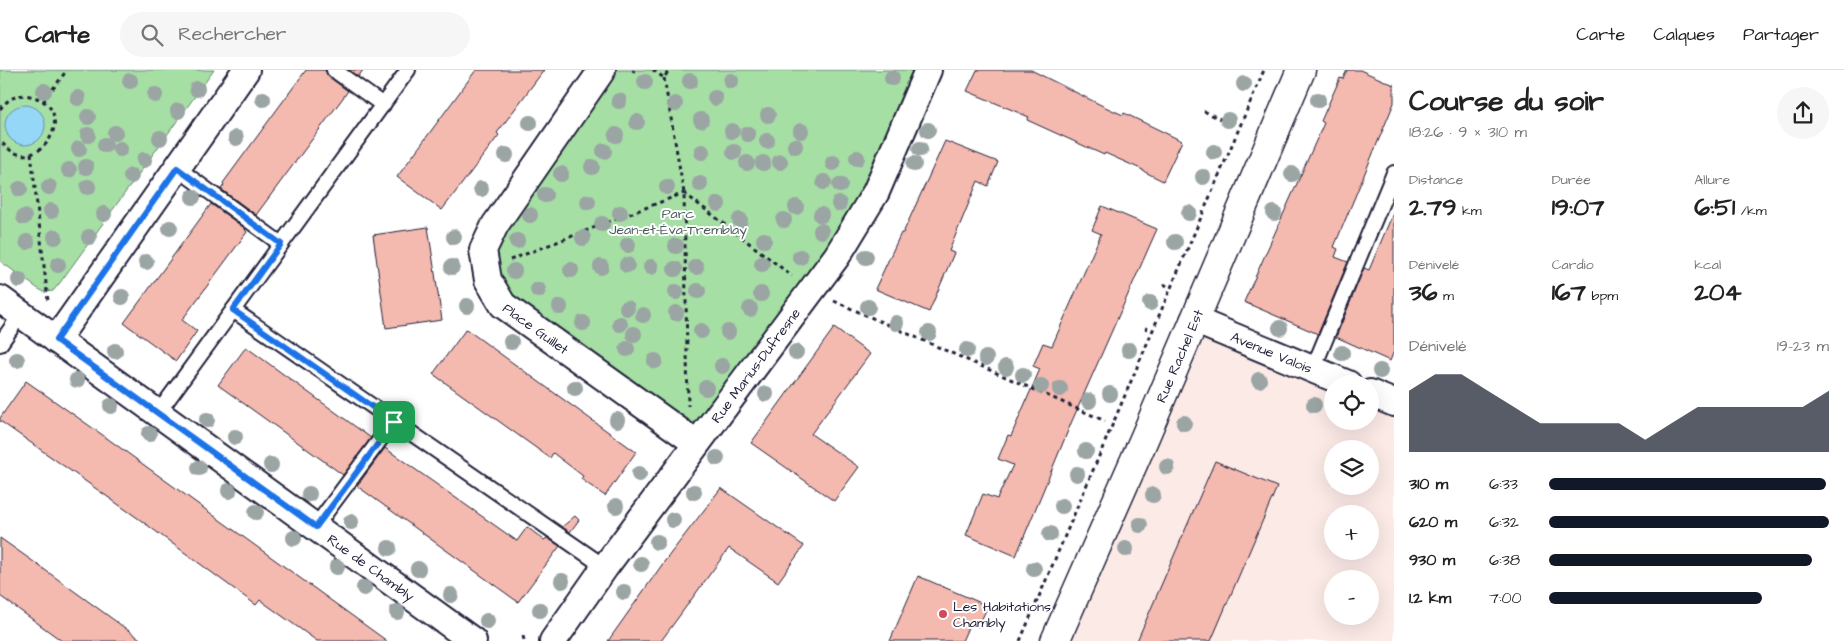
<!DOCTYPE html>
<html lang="fr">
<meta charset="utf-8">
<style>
body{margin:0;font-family:"Architects Daughter",sans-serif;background:#f6f6f6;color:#222;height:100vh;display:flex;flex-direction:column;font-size:19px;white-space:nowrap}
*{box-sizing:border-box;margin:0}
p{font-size:16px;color:#767676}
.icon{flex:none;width:28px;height:28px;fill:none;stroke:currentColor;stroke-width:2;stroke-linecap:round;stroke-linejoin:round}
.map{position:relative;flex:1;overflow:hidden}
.details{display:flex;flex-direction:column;background:#fff;width:450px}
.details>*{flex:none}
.buttons{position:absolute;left:1324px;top:305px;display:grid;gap:10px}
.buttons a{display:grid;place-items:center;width:55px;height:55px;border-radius:50%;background:#fff;box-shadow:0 5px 20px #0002;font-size:25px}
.pin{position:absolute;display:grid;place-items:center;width:42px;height:42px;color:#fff;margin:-21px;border-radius:10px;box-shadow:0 2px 8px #0006}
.round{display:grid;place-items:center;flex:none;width:52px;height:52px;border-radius:26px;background:#f6f6f6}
.summary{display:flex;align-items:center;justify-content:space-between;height:85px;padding:0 15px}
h1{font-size:28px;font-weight:700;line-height:38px}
.stats{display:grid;grid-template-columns:repeat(3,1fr);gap:8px;height:85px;padding:5px 15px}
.stats div{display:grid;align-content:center}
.stats b{font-size:25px;font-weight:700}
.stats small{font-size:14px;font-weight:400}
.stats p{font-size:14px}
.chart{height:140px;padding:10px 15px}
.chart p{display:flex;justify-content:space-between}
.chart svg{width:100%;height:90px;margin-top:5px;fill:#111827;opacity:.7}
ul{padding:0 15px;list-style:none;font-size:16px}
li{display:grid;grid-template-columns:80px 60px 1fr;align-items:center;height:38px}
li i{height:12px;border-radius:6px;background:#111827}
header{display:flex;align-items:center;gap:30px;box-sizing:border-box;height:70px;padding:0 25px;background:#fff;border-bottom:1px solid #e0e0e0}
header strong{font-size:24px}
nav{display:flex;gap:28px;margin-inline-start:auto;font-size:18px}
.search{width:350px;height:45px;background:#f6f6f6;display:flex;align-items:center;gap:12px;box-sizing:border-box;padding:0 18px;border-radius:28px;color:#767676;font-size:19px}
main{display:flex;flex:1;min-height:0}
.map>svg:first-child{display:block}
.built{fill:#fceae7;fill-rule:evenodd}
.green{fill:#a5dfa4;stroke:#648070}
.water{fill:#94d7f6;stroke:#668fab}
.building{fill:#f4b9af;stroke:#22223b}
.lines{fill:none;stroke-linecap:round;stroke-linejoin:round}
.service-casing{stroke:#22223b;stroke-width:18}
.minor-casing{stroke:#22223b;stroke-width:30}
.secondary-casing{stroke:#22223b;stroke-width:31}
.path{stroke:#22223b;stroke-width:3;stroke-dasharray:4 4;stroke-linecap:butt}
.service{stroke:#fff;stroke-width:14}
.minor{stroke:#fff;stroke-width:26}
.secondary{stroke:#fff;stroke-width:28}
.tree{fill:#9ba5a4}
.route-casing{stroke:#fff;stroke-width:10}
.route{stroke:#1a73e8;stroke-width:6}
.poi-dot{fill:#d1495b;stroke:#fff;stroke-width:2}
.labels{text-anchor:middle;stroke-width:4;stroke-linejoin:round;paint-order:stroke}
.park-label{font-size:14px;fill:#495b5a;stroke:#fff}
.street-label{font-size:14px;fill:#22223b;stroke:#fff}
.poi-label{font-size:14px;fill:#22223b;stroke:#fff;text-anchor:start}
</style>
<header>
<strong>Carte</strong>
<div class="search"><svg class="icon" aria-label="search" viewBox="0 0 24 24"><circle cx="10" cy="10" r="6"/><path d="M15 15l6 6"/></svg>Rechercher</div>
<nav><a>Carte</a><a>Calques</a><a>Partager</a></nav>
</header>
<main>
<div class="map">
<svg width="1394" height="571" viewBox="0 0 1394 571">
<rect width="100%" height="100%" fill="#fff"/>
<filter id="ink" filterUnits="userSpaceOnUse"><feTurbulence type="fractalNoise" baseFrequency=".02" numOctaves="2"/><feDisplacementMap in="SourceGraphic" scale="10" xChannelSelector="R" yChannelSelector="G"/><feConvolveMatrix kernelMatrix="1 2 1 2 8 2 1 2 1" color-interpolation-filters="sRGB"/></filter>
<g filter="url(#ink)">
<path class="built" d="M1200 269 1332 315V351H1370V328L1394 336V571H1061ZM1332 379H1370V416H1332ZM1332 444H1370V481H1332ZM1332 509H1370V546H1332Z"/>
<g class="green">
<path d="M0 0H214L59 214 53 221 44 222 37 218 0 191Z"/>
<path d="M602 0H928L876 122 696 373 488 210 495 155Z"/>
</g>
<circle class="water" cx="25" cy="55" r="20"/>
<g class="building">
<path d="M306 0H325L329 7 348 21 256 145 221 119 224 115 223 113Z"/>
<path d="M349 0H363L358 7Z"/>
<path d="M476 0H544L497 63 499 65 442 140 397 107Z"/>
<path d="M977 0H1031L1103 36 1123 45 1124 43 1182 71 1163 111 1143 101V100L1105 83 1104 85 1027 50 1029 47 967 21Z"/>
<path d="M1347 0H1360L1394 15V33L1334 177 1338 179 1335 187 1348 192 1318 264 1244 232 1324 53 1321 51 1340 8 1343 9Z"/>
<path d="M945 71 998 92 988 116 978 111 949 181 954 183 929 242 875 219 901 163H903Z"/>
<path d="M211 134 246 159 245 160 247 162 182 250 197 261 176 291 124 253Z"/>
<path d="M1102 136 1157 159 1072 351 1016 486 966 465 983 424 997 429 1013 395 998 389 1008 365 1011 366 1040 299 1033 296 1043 273 1052 276 1101 164 1092 160Z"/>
<path d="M1394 141V281L1390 291 1336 267 1364 198 1369 200Z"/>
<path d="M428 157 442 250 386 258 373 165Z"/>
<path d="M834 258 870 284 811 364 859 397 834 431 751 373Z"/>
<path d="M466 259 636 382 605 426 581 409 583 406 553 383 550 388 433 304Z"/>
<path d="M246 277 371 368 343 405 218 315Z"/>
<path d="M26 311 104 366 387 571H317L260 530 256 535 139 449 0 351V348Z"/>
<path d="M385 378 517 471 527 457 544 470 547 468 560 476 518 532 357 416Z"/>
<path d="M1215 391 1277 417 1211 571H1137Z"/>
<path d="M721 418 804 476 778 512 729 478 661 571H608L664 492Z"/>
<path d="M575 446 579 450 570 462 562 457Z"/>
<path d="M0 468 34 492 143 571H62L36 552 0 526Z"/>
<path d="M918 506 988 536 978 557 970 553 962 571H890Z"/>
</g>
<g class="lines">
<defs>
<g id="service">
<path d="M334 0 383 35"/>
<path d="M177 98 281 174"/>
<path d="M233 240 605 497"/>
<path d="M0 274 21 244"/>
<path d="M1313 299 1394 103"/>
<path d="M158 343 408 0"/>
<path d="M315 457 394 351"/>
</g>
<g id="minor">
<path id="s1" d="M602 0 495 155 483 180 488 210 503 235 696 373"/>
<path id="s2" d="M0 229 473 571"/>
<path id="s3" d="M1194 250 1348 314"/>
<path d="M56 270 246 0"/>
<path d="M1370 323 1394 333"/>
<path id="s4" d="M553 571 605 497 837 186 876 122 928 0"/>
</g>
<g id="secondary">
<path id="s5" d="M1055 571 1144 369 1301 0"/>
</g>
</defs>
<use href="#service" class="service-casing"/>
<use href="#minor" class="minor-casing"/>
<use href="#secondary" class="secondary-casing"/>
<g class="path">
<path d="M653 0 664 8 669 0"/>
<path d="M633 2 634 0"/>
<path d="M664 8 684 123 688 336"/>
<path d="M43 32 67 0"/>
<path d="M0 39C7 30 17 23 30 26 85 38 35 117 0 70"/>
<path d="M1204 41 1232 55"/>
<path d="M31 83 48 231"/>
<path d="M684 123 792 206"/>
<path d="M510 190 684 123"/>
<path d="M1164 214 1167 216"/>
<path d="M834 231 1105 351"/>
<path d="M1145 258 1148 259"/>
<path d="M523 566 524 570"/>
<path d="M1020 571 1264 0"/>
</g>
<use href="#service" class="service"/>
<use href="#minor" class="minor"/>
<use href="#secondary" class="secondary"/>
</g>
<g class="tree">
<circle cx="892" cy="8" r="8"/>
<circle cx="130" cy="11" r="8"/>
<circle cx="690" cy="11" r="8"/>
<circle cx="731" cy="11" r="8"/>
<circle cx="645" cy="12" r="8"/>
<circle cx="1244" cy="14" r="8"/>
<circle cx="197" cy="19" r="8"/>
<circle cx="44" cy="21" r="8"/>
<circle cx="155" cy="25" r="8"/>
<circle cx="78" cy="28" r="8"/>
<circle cx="715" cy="28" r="8"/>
<circle cx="263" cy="29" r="8"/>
<circle cx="1318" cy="30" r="8"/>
<circle cx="619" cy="31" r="8"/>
<circle cx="675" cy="34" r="8"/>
<circle cx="178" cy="41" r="8"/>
<circle cx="768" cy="45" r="8"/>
<circle cx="88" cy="47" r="8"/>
<circle cx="701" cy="50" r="8"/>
<circle cx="1228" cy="50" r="8"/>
<circle cx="637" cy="52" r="8"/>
<circle cx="530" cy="53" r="8"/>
<circle cx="928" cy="60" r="8"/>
<circle cx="732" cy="61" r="8"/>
<circle cx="801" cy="61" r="8"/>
<circle cx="115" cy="63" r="8"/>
<circle cx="748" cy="64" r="8"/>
<circle cx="88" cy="65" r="8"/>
<circle cx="616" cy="65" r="8"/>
<circle cx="160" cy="68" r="8"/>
<circle cx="236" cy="68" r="8"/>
<circle cx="767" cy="71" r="8"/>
<circle cx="105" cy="75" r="8"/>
<circle cx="795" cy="76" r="8"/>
<circle cx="79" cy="79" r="8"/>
<circle cx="120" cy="79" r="8"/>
<circle cx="920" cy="79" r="8"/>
<circle cx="604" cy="81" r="8"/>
<circle cx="702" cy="82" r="8"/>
<circle cx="734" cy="82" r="8"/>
<circle cx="1214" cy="82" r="8"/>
<circle cx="506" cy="85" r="8"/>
<circle cx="857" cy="88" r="8"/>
<circle cx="144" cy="90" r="8"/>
<circle cx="780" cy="92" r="8"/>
<circle cx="747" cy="93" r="8"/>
<circle cx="763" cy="93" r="8"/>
<circle cx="833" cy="93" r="8"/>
<circle cx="914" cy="94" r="8"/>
<circle cx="86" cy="97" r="8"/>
<circle cx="592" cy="97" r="8"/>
<circle cx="69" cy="100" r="8"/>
<circle cx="561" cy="104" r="8"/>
<circle cx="1292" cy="104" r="8"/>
<circle cx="131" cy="106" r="8"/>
<circle cx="1203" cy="107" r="8"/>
<circle cx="824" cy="112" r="8"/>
<circle cx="700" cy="114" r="8"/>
<circle cx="840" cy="115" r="8"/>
<circle cx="49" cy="117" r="8"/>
<circle cx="88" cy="117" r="8"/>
<circle cx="667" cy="117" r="8"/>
<circle cx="20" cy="119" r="8"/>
<circle cx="481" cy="119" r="8"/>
<circle cx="545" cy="125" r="8"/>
<circle cx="193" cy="127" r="8"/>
<circle cx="588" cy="132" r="8"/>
<circle cx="718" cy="134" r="8"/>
<circle cx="839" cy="134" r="8"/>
<circle cx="796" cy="137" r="8"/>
<circle cx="51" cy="141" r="8"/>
<circle cx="620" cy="143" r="8"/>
<circle cx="1189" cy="143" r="8"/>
<circle cx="1274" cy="143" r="8"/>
<circle cx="104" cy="144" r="8"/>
<circle cx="530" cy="145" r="8"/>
<circle cx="821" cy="145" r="8"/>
<circle cx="24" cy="147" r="8"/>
<circle cx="740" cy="150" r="8"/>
<circle cx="784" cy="150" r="8"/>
<circle cx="602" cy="154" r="8"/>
<circle cx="170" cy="158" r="8"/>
<circle cx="821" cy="161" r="8"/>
<circle cx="55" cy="167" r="8"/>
<circle cx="89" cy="167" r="8"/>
<circle cx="454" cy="167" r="8"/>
<circle cx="583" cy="168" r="8"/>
<circle cx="764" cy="170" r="8"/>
<circle cx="517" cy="171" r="8"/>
<circle cx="27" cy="172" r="8"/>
<circle cx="1175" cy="172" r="8"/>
<circle cx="628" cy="175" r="8"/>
<circle cx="676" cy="176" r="8"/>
<circle cx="800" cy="187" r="8"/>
<circle cx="866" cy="187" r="8"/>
<circle cx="146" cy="192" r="8"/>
<circle cx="762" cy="194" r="8"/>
<circle cx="58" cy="195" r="8"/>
<circle cx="627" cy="195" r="8"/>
<circle cx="452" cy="197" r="8"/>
<circle cx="601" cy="197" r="8"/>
<circle cx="651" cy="197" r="8"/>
<circle cx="696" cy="197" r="8"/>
<circle cx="675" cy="199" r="8"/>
<circle cx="571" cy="200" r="8"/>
<circle cx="514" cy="201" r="8"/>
<circle cx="19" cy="210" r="8"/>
<circle cx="538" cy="220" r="8"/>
<circle cx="698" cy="221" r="8"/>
<circle cx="676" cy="222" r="8"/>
<circle cx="761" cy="224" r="8"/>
<circle cx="122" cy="227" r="8"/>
<circle cx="1150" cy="233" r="8"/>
<circle cx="467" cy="236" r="8"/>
<circle cx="560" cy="237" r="8"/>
<circle cx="868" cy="237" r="8"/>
<circle cx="627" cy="238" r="8"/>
<circle cx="750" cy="239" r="8"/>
<circle cx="676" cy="243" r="8"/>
<circle cx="643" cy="245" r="8"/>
<circle cx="583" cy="253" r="8"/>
<circle cx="896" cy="253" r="8"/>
<circle cx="620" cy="254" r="8"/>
<circle cx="1280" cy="258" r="8"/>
<circle cx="701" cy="261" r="8"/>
<circle cx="728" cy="262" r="8"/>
<circle cx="929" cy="263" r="8"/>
<circle cx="634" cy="264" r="8"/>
<circle cx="511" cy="272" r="8"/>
<circle cx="627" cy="279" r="8"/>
<circle cx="967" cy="280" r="8"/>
<circle cx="1129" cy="280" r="8"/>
<circle cx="115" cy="281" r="8"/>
<circle cx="796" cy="282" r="8"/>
<circle cx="1342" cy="283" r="8"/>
<circle cx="986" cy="288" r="8"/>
<circle cx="17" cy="290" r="8"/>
<circle cx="655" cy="291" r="8"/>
<circle cx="722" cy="296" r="8"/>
<circle cx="1006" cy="297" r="8"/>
<circle cx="1380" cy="301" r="8"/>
<circle cx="1023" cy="305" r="8"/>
<circle cx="77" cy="310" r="8"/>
<circle cx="1259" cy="310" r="8"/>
<circle cx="1041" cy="316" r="8"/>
<circle cx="575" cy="318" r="8"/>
<circle cx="706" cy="318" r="8"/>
<circle cx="1060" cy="319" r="8"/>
<circle cx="766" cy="324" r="8"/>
<circle cx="1110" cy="324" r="8"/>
<circle cx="1089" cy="331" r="8"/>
<circle cx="1314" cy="335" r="8"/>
<circle cx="111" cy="336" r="8"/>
<circle cx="207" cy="350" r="8"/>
<circle cx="617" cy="350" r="8"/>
<circle cx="1184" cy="353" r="8"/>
<circle cx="149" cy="364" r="8"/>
<circle cx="235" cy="367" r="8"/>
<circle cx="1086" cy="381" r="8"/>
<circle cx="717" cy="388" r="8"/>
<circle cx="271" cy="395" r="8"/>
<circle cx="1167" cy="397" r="8"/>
<circle cx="199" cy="398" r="8"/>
<circle cx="639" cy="404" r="8"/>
<circle cx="1077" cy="404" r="8"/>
<circle cx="229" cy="421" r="8"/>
<circle cx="694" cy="422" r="8"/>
<circle cx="309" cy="424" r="8"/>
<circle cx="1153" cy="425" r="8"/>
<circle cx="616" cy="436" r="8"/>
<circle cx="1062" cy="436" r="8"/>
<circle cx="256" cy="442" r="8"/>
<circle cx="673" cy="450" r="8"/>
<circle cx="351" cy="452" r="8"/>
<circle cx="1140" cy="455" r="8"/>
<circle cx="1050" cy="464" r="8"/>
<circle cx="294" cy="468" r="8"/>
<circle cx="657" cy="472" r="8"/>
<circle cx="389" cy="478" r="8"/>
<circle cx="1126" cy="479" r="8"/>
<circle cx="641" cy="494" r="8"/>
<circle cx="337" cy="497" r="8"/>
<circle cx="418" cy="499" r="8"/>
<circle cx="1034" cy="499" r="8"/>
<circle cx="562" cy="511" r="8"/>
<circle cx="364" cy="518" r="8"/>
<circle cx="624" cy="522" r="8"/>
<circle cx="451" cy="525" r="8"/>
<circle cx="540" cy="540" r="8"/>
<circle cx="397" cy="542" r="8"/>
<circle cx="487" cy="551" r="8"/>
</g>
</g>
<g class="lines" filter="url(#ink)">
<defs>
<path id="route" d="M177 98 281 174 233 240 394 352 316 457 56 270Z"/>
</defs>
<use href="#route" class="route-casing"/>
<use href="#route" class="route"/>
</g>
<circle class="poi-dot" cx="943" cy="544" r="5"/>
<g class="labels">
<g class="park-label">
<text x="678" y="148">Parc<tspan x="678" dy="16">Jean-et-Éva-Tremblay</tspan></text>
</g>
<g class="street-label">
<text dy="5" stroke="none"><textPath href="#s1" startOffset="316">Place Guillet</textPath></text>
<text dy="5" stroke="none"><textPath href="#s3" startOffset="84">Avenue Valois</textPath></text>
<text dy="5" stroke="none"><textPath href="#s5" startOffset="311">Rue Rachel Est</textPath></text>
<text dy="5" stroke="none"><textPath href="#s4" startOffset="342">Rue Marius-Dufresne</textPath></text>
<text dy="5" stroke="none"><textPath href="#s2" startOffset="458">Rue de Chambly</textPath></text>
</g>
<g class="poi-label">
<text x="953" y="541">Les Habitations<tspan x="953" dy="16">Chambly</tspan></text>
</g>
</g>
</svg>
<div class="buttons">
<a><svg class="icon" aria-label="locate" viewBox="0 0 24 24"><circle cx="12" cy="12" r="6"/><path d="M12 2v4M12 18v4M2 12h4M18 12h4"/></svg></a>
<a><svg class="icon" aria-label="layers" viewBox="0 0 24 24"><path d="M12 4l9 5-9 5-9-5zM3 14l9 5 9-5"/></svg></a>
<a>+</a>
<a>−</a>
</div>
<div class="pin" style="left:394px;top:352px;background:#1e9e55"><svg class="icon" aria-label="arrive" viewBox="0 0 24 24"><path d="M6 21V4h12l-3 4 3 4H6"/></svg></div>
</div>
<section class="details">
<div class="summary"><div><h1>Course du soir</h1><p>18:26 · 9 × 310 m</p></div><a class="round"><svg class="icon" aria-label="share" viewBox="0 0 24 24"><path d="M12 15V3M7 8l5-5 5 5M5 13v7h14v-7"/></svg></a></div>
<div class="stats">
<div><p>Distance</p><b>2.79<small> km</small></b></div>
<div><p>Durée</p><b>19:07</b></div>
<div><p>Allure</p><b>6:51<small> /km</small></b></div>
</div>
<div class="stats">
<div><p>Dénivelé</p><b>36<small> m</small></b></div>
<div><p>Cardio</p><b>167<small> bpm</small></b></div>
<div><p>kcal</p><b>204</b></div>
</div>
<div class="chart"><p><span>Dénivelé</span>19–23 m</p>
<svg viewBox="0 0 160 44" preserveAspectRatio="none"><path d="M0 44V14L10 6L20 6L30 14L40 22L50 30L60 30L70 30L80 30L90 38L100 30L110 22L120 22L130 22L140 22L150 22L160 14V44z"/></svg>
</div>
<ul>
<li><b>310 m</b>6:33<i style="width:99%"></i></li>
<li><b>620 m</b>6:32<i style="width:100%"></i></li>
<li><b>930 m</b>6:38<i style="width:94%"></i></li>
<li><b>1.2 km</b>7:00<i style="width:76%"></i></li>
</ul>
</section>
</main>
